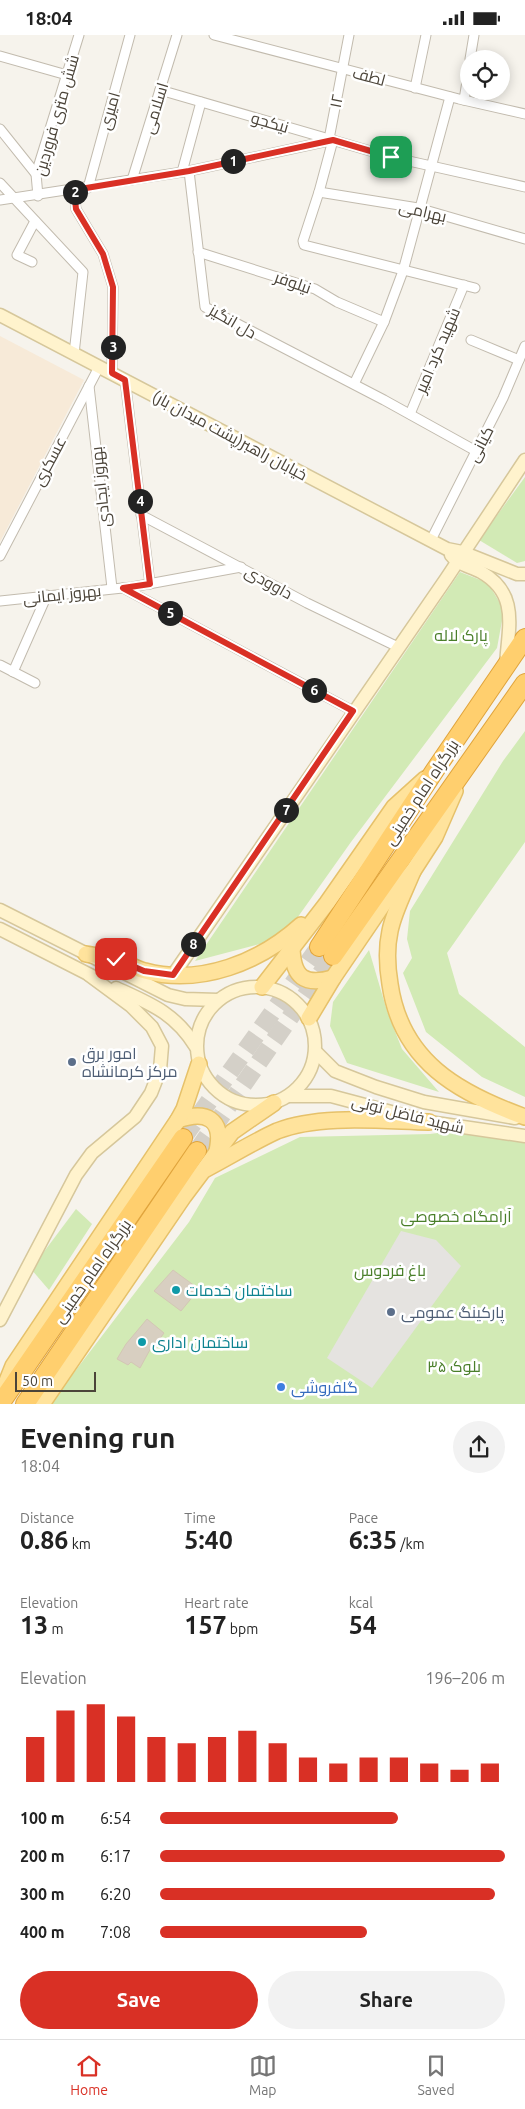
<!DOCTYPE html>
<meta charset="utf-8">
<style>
body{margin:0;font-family:Ubuntu,Cairo,sans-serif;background:#f2f2f2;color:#222;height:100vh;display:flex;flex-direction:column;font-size:19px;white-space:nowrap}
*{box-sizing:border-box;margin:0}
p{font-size:16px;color:#767676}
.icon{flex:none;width:28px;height:28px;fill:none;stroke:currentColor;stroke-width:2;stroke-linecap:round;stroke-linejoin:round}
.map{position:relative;height:1369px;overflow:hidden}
.side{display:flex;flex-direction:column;background:#fff;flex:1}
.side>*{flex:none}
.tools{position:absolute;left:460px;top:15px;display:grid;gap:10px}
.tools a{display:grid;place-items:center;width:50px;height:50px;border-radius:50%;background:#fff;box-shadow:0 2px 12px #0003;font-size:25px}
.scale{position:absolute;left:15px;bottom:12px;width:81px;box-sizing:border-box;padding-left:5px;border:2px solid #4b4439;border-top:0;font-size:14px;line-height:18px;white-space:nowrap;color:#4b4439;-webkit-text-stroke:4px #fff;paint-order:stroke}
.pin{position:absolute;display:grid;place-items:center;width:42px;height:42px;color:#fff;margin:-21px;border-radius:10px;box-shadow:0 2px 8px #0006}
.km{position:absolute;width:25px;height:25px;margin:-12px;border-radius:50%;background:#222;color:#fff;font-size:14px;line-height:25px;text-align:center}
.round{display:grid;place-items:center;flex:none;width:52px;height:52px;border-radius:26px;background:#f2f2f2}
.headline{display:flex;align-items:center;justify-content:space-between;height:85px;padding:0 20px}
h1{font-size:28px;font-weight:700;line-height:38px}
.figures{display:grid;grid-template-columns:repeat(3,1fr);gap:8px;height:85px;padding:5px 20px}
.figures div{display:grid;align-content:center}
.figures b{font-size:25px;font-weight:700}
.figures small{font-size:14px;font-weight:400}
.figures p{font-size:14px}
.chart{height:140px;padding:10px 20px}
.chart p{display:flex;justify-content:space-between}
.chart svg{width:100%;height:90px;margin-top:5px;stroke:#d93025;stroke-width:6}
.primary-button{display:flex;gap:10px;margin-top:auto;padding:10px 20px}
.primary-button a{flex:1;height:58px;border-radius:30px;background:#d93025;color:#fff;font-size:20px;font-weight:700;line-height:58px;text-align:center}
.primary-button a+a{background:#f2f2f2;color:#222}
ul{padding:0 20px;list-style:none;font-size:16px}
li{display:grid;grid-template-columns:80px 60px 1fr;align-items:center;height:38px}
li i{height:12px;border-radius:6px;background:#d93025}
.status{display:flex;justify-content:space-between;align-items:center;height:35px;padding:0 25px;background:#fff;direction:ltr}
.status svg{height:14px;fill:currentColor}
.menu{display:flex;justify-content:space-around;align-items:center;height:70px;border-top:1px solid #e0e0e0;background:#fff;font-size:14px;color:#767676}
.menu a{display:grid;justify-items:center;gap:2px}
.menu .on{color:#d93025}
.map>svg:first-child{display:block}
.commercial{fill:#f7ead8}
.green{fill:#d2eab5}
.parking{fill:#e5e3e0}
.building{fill:#d8cfc1;stroke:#d3c7b4}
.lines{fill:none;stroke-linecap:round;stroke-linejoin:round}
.highway-tunnel{stroke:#d4d0c8;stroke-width:18;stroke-dasharray:18 9;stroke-linecap:butt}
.street-casing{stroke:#c2bbae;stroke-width:11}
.secondary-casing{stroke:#d6c79b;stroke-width:15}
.primary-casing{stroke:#e6c16a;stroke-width:18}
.highway-casing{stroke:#e0a43c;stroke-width:20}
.street{stroke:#fff;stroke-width:9}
.secondary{stroke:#fff3cd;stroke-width:12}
.primary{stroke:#ffe39c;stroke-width:15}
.highway{stroke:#ffcf6e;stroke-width:18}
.route-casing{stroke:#fff;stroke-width:10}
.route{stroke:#d93025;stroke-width:6}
.service-dot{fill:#5c6f8a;stroke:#fff;stroke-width:2}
.culture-dot{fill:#0f9aa8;stroke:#fff;stroke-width:2}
.shop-dot{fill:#3f7fe0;stroke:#fff;stroke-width:2}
.labels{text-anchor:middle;stroke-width:5;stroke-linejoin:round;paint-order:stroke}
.street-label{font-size:16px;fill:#4b4439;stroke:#fff}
.park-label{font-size:16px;fill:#4a7f2a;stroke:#fff}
.service-label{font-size:16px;fill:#4e5e75;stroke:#fff;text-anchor:start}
.culture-label{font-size:16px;fill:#0d838f;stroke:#fff;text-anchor:start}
.shop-label{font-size:16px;fill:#366cbe;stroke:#fff;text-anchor:start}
</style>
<div class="status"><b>18:04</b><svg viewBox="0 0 49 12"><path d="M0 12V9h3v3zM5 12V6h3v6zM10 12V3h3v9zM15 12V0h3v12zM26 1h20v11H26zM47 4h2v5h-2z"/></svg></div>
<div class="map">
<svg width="525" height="1369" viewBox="0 0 525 1369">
<rect width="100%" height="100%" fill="#f6f3ec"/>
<path class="commercial" d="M0 301 84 345 0 507Z"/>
<g class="green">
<path d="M525 442V526L517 528 479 505Z"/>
<path d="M460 537 488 548 504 575 497 613 351 807 283 903 195 926Z"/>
<path d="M525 696V807L447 918 459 959 525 1012V1062L482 1042 426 997 403 938 412 923 407 904 410 876 503 726Z"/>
<path d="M369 915 387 976 402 1014 439 1057 347 1028 330 991 333 967Z"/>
<path d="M468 1094 525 1101V1369H50L189 1187 215 1143 300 1102 430 1099Z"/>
<path d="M76 1174 92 1189 49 1255 31 1234Z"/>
</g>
<path class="parking" d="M401 1196 436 1205 461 1231 372 1353 327 1323Z"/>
<g class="building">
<path d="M173 1235 199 1254 181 1276 154 1256Z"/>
<path d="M147 1284 164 1298 154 1312 152 1311 140 1333 131 1327 128 1330 117 1324 126 1309Z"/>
</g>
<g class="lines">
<g class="highway-tunnel">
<path d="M183 1103 319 912"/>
<path d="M197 1116 333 921"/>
</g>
<defs>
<g id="street">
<path d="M214 0 459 64 525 79"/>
<path d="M0 21 67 40"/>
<path d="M470 24 474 0"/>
<path d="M415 53 426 0"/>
<path d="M160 55 391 122 525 152"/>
<path d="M464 65 469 34"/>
<path d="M0 94 36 139"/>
<path d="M329 104 349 0"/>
<path d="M189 136 205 272 384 365 476 416"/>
<path d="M182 137 201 67"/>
<path d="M132 145 177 0"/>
<path d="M0 148 83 237 74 319"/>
<path d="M88 153 130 0"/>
<path d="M74 155 76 174 103 219 113 252 112 339"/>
<path d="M319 157 418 173 525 204"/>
<path d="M38 161 36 139 79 0"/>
<path d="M0 165 189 136 333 105 319 157 303 206 304 210 475 253"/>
<path d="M198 217 315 254 337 267 384 287"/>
<path d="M32 227 17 220 35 186"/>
<path d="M471 305 519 325"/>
<path d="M125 345 150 549"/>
<path d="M354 349 384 287 403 236 450 62"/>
<path d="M89 351 112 553"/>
<path d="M410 379 464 250"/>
<path d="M141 480 307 568 398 612"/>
<path d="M431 505 503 363 525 311"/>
<path d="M0 521 99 332"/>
<path d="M123 553 353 676"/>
<path d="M0 566 132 552 241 532"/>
<path d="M0 630 35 648"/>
<path d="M13 637 47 560"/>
</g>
<g id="secondary">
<path d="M0 280 447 514 462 517 517 539H525"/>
<path d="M451 520C458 530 470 531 481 537 520 559 508 593 506 630"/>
<path d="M0 875 168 960 185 964 218 965"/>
<path d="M0 894 96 943"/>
<path d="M173 940 446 544 525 425"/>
<circle cx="256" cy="1011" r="59"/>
<path d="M116 953C151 969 175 978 196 1012"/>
<path d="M316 1017 335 1036 376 1052 424 1067 515 1083"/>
<path d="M290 1061H331L429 1087 525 1101"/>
<path d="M0 1285 76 1140 92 1118 135 1082 151 1058 160 1035 162 1011 152 992 131 971 89 940"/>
</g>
<g id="primary">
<path d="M413 836C405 856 394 876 390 896 386 914 387 931 390 949 401 1026 458 1058 525 1082"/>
<path d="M292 913C293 942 304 951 333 943"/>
<path d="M86 919C96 921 107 921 116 924 126 927 135 934 145 936 201 951 260 927 301 890"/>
<path d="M262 952 327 868 394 772 425 744"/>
<path d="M309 983 333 943 386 865 413 836 435 802 455 756"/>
<path d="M178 1085C206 1075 224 1084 217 1116"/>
<path d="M206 1134C229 1122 253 1107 277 1096 320 1079 383 1086 429 1087"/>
<path d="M3 1356 13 1331 178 1085 184 1074 199 1029"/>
<path d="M42 1369 184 1161 232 1097 274 1068"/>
</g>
<g id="highway">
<path d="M319 912 435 735 525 603"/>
<path d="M333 921 525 648"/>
<path d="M0 1369 183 1103"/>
<path d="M25 1369 197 1116"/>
</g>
</defs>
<use href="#street" class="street-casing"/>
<use href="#secondary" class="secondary-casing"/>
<use href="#primary" class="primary-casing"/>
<use href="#highway" class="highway-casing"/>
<use href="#street" class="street"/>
<use href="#secondary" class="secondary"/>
<use href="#primary" class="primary"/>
<use href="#highway" class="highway"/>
</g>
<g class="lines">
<defs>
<path id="route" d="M116 924 144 936 173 940 353 676 123 553 150 549 125 345 112 338 113 252 103 219 76 174 74 155 189 136 333 105 391 122"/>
</defs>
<use href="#route" class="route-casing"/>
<use href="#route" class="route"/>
</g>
<g class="service-dot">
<circle cx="72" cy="1027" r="5"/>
<circle cx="391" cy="1277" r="5"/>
</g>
<g class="culture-dot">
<circle cx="176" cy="1255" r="5"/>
<circle cx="142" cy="1307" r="5"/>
</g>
<circle class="shop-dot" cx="281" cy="1352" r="5"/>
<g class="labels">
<g class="street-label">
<text transform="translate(369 41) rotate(15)" y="6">لطف</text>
<text transform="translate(336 66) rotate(-79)" y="6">۱۲</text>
<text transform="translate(155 73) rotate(-73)" y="6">اسلامی</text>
<text transform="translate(109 76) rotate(-74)" y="6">امیری</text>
<text transform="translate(56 80) rotate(-74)" y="6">شش متری فروردین</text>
<text transform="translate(270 87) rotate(16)" y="6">نیکجو</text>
<text transform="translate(423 176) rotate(13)" y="6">بهرامی</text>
<text transform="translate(293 247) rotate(19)" y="6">نیلوفر</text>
<text transform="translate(233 286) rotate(30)" y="6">دل انگیز</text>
<text transform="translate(437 315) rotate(-67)" y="6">شهید کرد امیر</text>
<text transform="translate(230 400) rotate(28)" y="6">خیابان راهبر(پشت میدان بار)</text>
<text transform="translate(480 409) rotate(-63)" y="6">کیانی</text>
<text transform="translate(49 426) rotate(-62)" y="6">عسکری</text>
<text transform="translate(100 452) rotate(-96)" y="6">بهروز ایجادی</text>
<text transform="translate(269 547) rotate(29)" y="6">داوودی</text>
<text transform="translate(62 559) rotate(-6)" y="6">بهروز ایمانی</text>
<text transform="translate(421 757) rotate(-57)" y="6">بزرگراه امام خمینی</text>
<text transform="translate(408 1079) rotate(14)" y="6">شهید فاضل تونی</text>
<text transform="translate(92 1236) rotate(-55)" y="6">بزرگراه امام خمینی</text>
</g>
<g class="park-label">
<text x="461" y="606">پارک لاله</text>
<text x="456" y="1187">آرامگاه خصوصی</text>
<text x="390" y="1241">باغ فردوس</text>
<text x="454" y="1337">بلوک ۳۵</text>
</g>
<g class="service-label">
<text x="82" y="1024">امور برق<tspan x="82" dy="18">مرکز کرمانشاه</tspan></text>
<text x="401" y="1283">پارکینگ عمومی</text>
</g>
<g class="culture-label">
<text x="186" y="1261">ساختمان خدمات</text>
<text x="152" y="1313">ساختمان اداری</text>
</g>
<g class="shop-label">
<text x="291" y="1358">گلفروشی</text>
</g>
</g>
</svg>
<div class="tools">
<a><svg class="icon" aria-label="locate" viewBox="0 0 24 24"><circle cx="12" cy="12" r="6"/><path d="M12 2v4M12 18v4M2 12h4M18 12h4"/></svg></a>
</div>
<div class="scale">50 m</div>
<div class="pin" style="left:391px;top:122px;background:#1e9e55"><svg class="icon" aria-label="arrive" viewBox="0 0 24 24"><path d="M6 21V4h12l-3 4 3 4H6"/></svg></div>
<div class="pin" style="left:116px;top:924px;background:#d93025"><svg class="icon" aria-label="check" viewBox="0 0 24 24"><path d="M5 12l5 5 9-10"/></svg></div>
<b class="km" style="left:233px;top:126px">1</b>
<b class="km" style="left:75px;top:157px">2</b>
<b class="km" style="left:113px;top:312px">3</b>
<b class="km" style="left:140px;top:466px">4</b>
<b class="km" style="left:170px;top:578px">5</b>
<b class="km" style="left:314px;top:655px">6</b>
<b class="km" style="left:286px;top:775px">7</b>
<b class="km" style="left:193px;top:909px">8</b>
</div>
<section class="side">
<div class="headline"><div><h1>Evening run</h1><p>18:04</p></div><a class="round"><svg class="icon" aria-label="share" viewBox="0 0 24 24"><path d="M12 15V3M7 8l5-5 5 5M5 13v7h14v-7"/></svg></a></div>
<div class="figures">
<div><p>Distance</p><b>0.86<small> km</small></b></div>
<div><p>Time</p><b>5:40</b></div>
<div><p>Pace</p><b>6:35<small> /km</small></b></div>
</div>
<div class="figures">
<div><p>Elevation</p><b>13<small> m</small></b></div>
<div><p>Heart rate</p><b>157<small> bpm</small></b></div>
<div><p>kcal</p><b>54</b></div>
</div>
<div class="chart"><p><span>Elevation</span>196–206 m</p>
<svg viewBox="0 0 160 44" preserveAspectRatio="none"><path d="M5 44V22M15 44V9M25 44V6M35 44V12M45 44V22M55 44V25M65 44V22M75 44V19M85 44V25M95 44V32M105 44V35M115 44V32M125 44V32M135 44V35M145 44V38M155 44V35"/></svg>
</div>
<ul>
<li><b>100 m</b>6:54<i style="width:69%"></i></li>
<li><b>200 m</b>6:17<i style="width:100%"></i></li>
<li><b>300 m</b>6:20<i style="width:97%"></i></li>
<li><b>400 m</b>7:08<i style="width:60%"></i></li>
</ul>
<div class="primary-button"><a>Save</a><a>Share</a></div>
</section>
<nav class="menu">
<a class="on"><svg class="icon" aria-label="home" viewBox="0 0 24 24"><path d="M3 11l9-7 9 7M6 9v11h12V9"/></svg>Home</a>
<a><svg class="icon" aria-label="map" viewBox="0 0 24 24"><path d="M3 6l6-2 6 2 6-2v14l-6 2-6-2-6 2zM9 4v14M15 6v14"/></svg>Map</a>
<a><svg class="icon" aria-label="saved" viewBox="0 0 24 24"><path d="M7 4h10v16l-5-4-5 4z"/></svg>Saved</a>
</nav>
